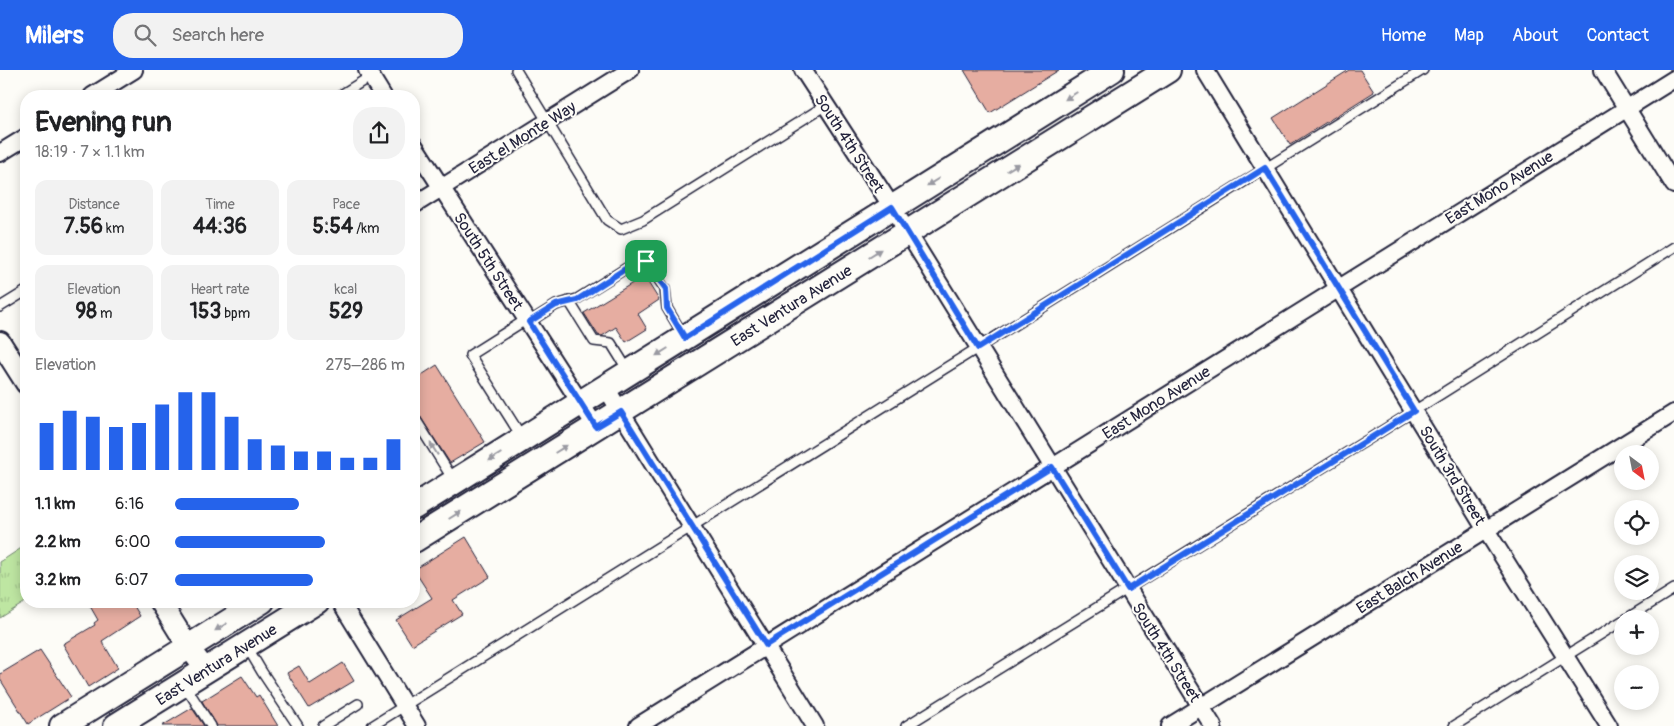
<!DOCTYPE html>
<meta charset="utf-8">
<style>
body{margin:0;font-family:Pangolin,sans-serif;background:#f2f2f2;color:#202124;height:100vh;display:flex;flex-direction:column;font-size:19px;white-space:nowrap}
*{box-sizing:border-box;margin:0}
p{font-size:16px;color:#757577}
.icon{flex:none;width:28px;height:28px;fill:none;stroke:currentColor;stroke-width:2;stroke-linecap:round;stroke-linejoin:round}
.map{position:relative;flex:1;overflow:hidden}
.side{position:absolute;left:20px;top:20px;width:400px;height:518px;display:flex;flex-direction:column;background:#fff;border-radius:20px;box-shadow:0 2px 12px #0003}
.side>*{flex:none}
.needle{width:32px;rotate:148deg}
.fabs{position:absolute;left:1614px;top:375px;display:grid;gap:10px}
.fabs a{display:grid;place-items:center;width:45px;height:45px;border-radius:50%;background:#fff;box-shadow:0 2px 12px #0003;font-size:25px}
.pin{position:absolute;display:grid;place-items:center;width:42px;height:42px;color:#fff;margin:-21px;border-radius:10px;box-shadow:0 2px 8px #0006}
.round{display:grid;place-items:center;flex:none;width:52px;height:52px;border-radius:20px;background:#f2f2f2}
.head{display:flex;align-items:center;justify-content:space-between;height:85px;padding:0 15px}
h1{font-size:28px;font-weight:700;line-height:38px}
.metrics{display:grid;grid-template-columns:repeat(3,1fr);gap:8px;height:85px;padding:5px 15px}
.metrics div{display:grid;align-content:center;border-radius:12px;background:#f2f2f2;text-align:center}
.metrics b{font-size:21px;font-weight:700}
.metrics small{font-size:14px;font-weight:400}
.metrics p{font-size:14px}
.chart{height:140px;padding:10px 15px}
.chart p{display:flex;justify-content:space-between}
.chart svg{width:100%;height:90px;margin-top:5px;stroke:#2563eb;stroke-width:6}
ul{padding:0 15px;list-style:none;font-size:16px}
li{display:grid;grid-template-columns:80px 60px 1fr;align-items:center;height:38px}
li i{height:12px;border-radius:6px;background:#2563eb}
header{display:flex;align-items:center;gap:30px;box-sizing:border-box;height:70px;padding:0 25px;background:#2563eb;color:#fff}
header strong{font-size:24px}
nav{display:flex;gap:28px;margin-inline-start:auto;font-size:18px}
.search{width:350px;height:45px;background:#f2f2f2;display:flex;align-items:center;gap:12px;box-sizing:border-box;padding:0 18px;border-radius:20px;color:#757577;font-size:19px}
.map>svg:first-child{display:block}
.grass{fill:url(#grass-tufts);stroke:#70846e}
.building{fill:#e6ada1;stroke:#22223b}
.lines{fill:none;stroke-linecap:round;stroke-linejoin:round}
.service-casing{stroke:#22223b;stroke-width:12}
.minor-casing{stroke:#22223b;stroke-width:20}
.tertiary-casing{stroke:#22223b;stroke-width:24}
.secondary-casing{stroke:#22223b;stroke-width:28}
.service{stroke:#fdfcf7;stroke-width:9}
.minor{stroke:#fdfcf7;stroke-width:16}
.tertiary{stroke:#fdfcf7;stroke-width:20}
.secondary{stroke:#fdfcf7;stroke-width:24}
.oneway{fill:#9a9aa2}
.route-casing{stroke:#fff;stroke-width:10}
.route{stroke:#2563eb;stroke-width:6}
.labels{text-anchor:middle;stroke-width:4;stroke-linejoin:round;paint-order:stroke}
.street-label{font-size:16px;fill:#22223b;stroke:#fdfcf7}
</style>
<header>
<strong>Milers</strong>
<div class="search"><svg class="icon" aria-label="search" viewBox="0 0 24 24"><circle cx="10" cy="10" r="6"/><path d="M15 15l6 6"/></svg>Search here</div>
<nav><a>Home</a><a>Map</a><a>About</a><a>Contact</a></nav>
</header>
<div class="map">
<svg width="1674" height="656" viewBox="0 0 1674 656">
<defs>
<pattern id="grass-tufts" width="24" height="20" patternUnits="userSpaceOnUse" patternTransform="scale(1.25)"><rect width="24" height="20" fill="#bee6a2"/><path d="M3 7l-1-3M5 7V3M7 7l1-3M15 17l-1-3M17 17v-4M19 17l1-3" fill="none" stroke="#a3c58c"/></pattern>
</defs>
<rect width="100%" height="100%" fill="#fdfcf7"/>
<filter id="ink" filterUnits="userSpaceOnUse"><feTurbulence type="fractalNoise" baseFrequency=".02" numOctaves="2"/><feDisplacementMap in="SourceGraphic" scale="10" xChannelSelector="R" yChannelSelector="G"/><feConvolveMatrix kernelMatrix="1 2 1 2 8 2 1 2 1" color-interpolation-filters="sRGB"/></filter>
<g filter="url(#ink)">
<path class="grass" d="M26 475V531H27L0 548V492Z"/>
<g class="building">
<path d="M964 0H1059L990 43Z"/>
<path d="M1349 0H1360L1374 22 1290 75 1273 48Z"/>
<path d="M644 206 659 230 638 244 647 259 626 272 616 257 602 266 598 265 584 243Z"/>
<path d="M437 295 485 372 450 393 414 337V310Z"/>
<path d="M466 467 490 507 453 530 462 544 412 575 396 550 432 528 414 500Z"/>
<path d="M87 531H131L140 546 102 571 118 598 88 617 63 574 95 555 94 553 98 550Z"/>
<path d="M40 580 71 627 28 654 0 609V604Z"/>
<path d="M343 593 354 611 309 638 287 603 299 596 310 614Z"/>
<path d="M242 606 256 627 259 625 278 656H217L202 631Z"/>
<path d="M192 638 204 656H162Z"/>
</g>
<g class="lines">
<defs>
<g id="service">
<path d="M516 0 607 150 621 159 643 150 826 35"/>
<path d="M339 26 371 6"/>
<path d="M569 231 594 271 611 273 629 302"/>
<path d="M0 237 26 221"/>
<path d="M529 252 556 235 577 229 636 192 646 191 665 219 667 238 685 268"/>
<path d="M414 347 454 411"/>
<path d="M523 369 470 285 527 249"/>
<path d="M1626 549 1674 519"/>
<path d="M246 575 262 602 298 656"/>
<path d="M184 614 211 656"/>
<path d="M323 656 358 634"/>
<path d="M372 656 1423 0"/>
<path d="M906 656 1414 341 1674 177"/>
<path d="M1454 656 1622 551"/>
</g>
<g id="minor">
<path d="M367 0 383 26"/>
<path d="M803 0 892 137 1213 656"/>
<path d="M1205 0 1486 460 1609 656"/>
<path d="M1603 0 1674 115"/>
<path d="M92 26 134 0"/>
<path d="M414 75 596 357"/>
<path d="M0 83 26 67"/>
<path d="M414 135 630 0"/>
<path d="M606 318 815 656"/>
<path d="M340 531 417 656"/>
<path d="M638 656 1674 9"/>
<path d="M1170 656 1674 343"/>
</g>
<g id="tertiary">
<path d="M0 272 26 313"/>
<path d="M160 531 189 578 206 600"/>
</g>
<g id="secondary">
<path d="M414 437 1112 0"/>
<path d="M414 470 1168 0"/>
<path d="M62 656 262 531"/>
<path d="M116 656 317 531"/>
</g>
</defs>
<use href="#service" class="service-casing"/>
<use href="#minor" class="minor-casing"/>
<use href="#tertiary" class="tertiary-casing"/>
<use href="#secondary" class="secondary-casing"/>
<use href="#service" class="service"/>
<use href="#minor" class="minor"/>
<use href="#tertiary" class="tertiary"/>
<use href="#secondary" class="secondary"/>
</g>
<defs><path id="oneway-solid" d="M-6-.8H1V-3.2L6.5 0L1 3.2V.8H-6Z" transform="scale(1.25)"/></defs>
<g class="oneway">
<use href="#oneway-solid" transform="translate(1071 26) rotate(148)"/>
<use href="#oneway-solid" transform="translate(1013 97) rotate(-32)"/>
<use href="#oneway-solid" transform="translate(933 112) rotate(148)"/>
<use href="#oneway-solid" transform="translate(875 183) rotate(-32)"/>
<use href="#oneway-solid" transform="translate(662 282) rotate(148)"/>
<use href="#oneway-solid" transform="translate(434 379) rotate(-122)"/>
<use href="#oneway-solid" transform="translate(561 379) rotate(-32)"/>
<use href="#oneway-solid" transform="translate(495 387) rotate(148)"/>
<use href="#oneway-solid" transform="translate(455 445) rotate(-32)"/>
<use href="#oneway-solid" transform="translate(221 557) rotate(148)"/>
</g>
</g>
<g class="lines" filter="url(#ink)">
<defs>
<path id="route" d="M1265 98 1414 341 1128 519 1052 397 766 575 621 342 596 357 529 252 556 235 577 230 636 192 646 191 666 219 667 238 685 268 892 137 978 278Z"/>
</defs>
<use href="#route" class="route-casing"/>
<use href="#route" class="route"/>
</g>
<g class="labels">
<g class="street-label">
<text transform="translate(522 67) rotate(-32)" y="6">East el Monte Way</text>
<text transform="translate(850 73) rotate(57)" y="6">South 4th Street</text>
<text transform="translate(1499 117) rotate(-32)" y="6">East Mono Avenue</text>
<text transform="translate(489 191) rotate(57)" y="6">South 5th Street</text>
<text transform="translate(791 235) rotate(-32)" y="6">East Ventura Avenue</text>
<text transform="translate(1156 332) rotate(-32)" y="6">East Mono Avenue</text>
<text transform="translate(1453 405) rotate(59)" y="6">South 3rd Street</text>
<text transform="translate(1409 507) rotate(-32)" y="6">East Balch Avenue</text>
<text transform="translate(1167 582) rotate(58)" y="6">South 4th Street</text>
<text transform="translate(216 594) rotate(-32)" y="6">East Ventura Avenue</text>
</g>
</g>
</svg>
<div class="fabs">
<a><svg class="needle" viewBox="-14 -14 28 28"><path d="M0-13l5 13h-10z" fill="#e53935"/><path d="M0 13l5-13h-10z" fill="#757577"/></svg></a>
<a><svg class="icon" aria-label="locate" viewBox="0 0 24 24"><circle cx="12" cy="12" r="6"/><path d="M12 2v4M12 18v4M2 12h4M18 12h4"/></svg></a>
<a><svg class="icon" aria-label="layers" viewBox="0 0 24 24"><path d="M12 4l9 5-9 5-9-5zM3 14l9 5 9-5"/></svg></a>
<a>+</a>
<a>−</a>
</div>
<div class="pin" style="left:646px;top:191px;background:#1e9e55"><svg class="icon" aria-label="arrive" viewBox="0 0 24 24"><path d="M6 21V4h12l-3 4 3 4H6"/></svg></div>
<section class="side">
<div class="head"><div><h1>Evening run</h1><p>18:19 · 7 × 1.1 km</p></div><a class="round"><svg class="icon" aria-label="share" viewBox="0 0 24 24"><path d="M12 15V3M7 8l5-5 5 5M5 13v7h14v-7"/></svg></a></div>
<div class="metrics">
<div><p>Distance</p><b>7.56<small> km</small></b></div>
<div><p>Time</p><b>44:36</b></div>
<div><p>Pace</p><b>5:54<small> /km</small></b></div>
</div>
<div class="metrics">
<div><p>Elevation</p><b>98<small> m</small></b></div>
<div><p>Heart rate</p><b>153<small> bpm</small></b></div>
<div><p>kcal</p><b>529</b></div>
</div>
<div class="chart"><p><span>Elevation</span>275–286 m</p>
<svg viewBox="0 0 160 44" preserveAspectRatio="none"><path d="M5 44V21M15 44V15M25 44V18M35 44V23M45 44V21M55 44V12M65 44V6M75 44V6M85 44V18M95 44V29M105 44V32M115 44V35M125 44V35M135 44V38M145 44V38M155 44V29"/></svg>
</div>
<ul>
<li><b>1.1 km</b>6:16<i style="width:54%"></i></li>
<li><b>2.2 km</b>6:00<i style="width:65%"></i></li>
<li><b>3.2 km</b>6:07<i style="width:60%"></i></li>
</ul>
</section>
</div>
